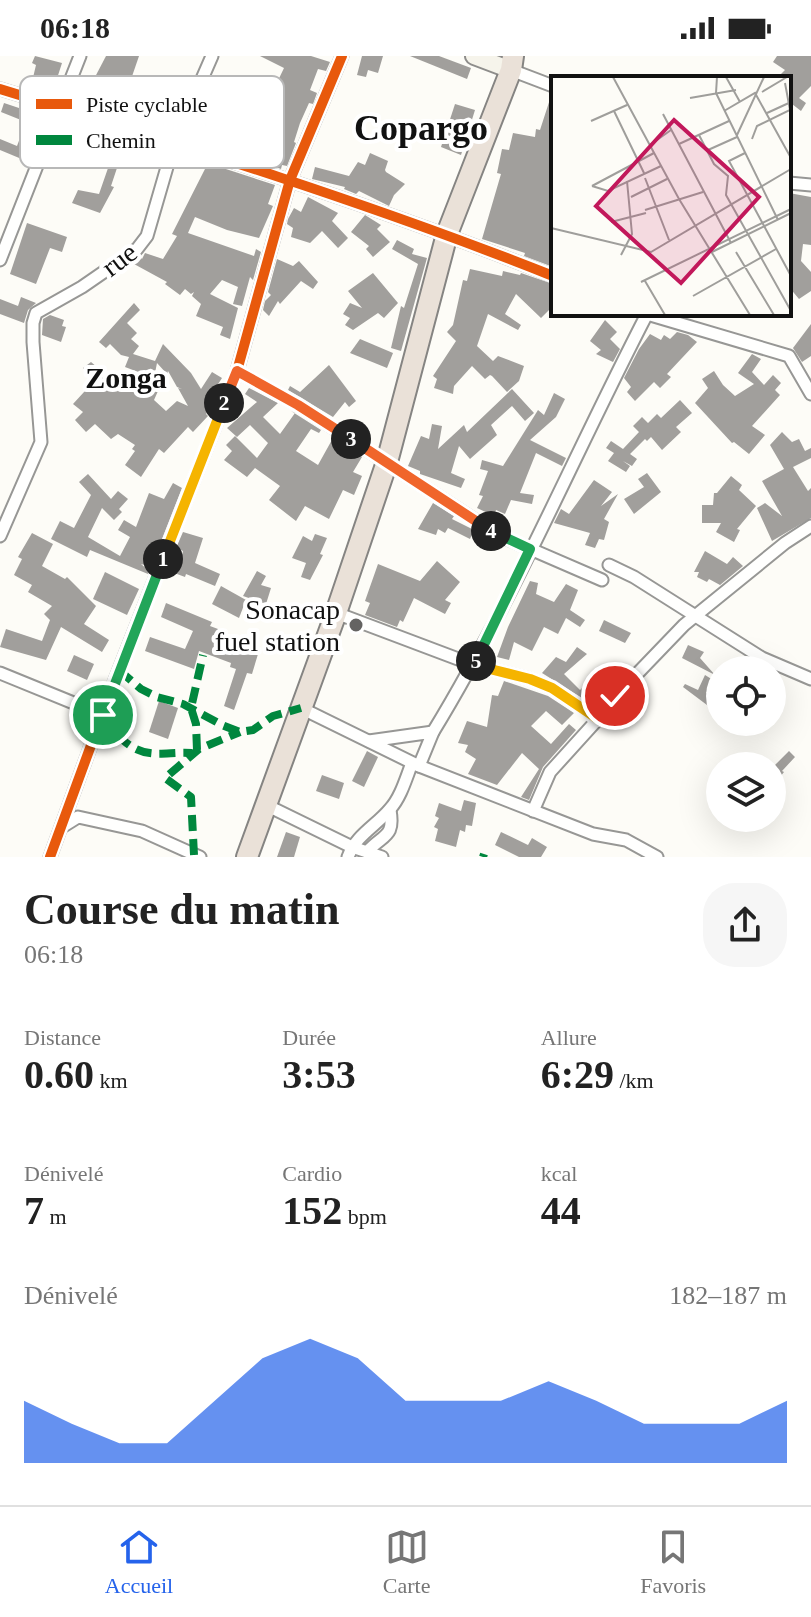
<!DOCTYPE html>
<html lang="fr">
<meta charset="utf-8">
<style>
body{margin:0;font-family:"Times New Roman",serif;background:#f6f6f6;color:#222;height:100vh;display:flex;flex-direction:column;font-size:30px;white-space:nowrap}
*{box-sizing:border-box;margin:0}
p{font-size:26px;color:#767676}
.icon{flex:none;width:44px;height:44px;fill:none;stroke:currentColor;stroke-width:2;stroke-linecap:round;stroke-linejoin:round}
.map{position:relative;height:801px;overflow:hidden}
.sheet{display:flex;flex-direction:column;background:#fff;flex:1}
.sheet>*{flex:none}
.controls{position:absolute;left:706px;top:600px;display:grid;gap:16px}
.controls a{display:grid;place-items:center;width:80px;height:80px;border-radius:50%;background:#fff;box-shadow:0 8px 32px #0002;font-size:40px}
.pin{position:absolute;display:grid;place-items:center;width:68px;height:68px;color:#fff;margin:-34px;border:4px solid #fff;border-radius:50%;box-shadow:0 2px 8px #0007}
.km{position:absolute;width:40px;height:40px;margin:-20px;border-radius:50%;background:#222;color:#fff;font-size:22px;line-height:40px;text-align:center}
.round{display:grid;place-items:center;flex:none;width:84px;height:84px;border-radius:32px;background:#f6f6f6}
.headline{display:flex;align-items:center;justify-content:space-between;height:136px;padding:0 24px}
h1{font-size:44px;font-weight:600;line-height:60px}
.stats{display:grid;grid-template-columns:repeat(3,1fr);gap:12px;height:136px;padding:8px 24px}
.stats div{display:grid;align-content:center}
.stats b{font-size:40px;font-weight:600}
.stats small{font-size:22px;font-weight:400}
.stats p{font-size:22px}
.chart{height:224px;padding:16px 24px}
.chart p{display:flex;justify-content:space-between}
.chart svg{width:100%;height:144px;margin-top:8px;fill:#2563eb;opacity:.7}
.status{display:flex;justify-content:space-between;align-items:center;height:56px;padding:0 40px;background:#fff;direction:ltr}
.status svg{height:22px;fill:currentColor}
.tab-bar{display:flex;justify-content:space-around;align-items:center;height:112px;border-top:2px solid #e0e0e0;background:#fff;font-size:22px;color:#767676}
.tab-bar a{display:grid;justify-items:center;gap:4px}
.tab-bar .current{color:#2563eb}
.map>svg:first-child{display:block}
.building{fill:#a19f9c}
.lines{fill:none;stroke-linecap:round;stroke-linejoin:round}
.street-casing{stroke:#979795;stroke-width:15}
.secondary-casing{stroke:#8e8d8b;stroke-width:20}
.highway-casing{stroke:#858482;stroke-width:24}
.street{stroke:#fffffe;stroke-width:11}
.secondary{stroke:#f6f4eb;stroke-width:16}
.highway{stroke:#eae1d8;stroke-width:20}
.quiet{stroke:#00873e;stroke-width:8;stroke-dasharray:16 8;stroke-linecap:butt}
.cycleway-casing{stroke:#fff;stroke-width:15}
.cycleway{stroke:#e8590c;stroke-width:10}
.split-1-casing{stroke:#fff;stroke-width:16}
.split-2-casing{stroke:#fff;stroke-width:16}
.split-3-casing{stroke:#fff;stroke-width:16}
.split-4-casing{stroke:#fff;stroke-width:16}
.split-5-casing{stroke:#fff;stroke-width:16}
.split-6-casing{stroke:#fff;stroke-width:16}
.split-1{stroke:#22a559;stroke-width:10}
.split-2{stroke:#f5b400;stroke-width:10}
.split-3{stroke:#f0652b;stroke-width:10}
.split-4{stroke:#f0652b;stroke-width:10}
.split-5{stroke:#22a559;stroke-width:10}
.split-6{stroke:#f5b400;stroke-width:10}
.poi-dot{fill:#646362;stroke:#fff;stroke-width:3}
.labels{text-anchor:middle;stroke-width:8;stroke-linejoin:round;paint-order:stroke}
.street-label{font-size:28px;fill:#111;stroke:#fff}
.poi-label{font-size:28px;fill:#111;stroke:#fff;text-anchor:end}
.neighbourhood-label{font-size:30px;font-weight:bold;fill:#111;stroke:#fff}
.district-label{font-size:36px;font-weight:bold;fill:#111;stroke:#fff}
.inset-road{fill:none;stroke:#9f9e9b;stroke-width:2}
.view{fill:#c2185b;fill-opacity:0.15;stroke:#c2185b;stroke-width:4}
.inset-edge{fill:none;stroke:#111;stroke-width:4}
.key{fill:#fff;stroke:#b8b8b8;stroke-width:2}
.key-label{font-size:22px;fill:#111}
</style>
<div class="status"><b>06:18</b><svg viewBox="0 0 49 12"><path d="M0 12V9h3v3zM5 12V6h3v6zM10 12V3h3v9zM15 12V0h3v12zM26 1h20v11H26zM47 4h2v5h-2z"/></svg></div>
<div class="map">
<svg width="811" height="801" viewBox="0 0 811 801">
<rect width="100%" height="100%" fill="#fdfcf7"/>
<g class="building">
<path d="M35 0 62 7 52 38 31 30 36 9 32 7Z"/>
<path d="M106 0H139L127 35 94 23Z"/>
<path d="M260 0H311L330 6 326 15 318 13 310 34 317 37 313 48 309 47 300 67 294 86 296 87 287 110 282 109 281 113 258 105 263 94 276 98 282 80 265 63 268 60 258 50 273 35 284 12Z"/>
<path d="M362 0H383L378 17 368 14 366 21 357 19Z"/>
<path d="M410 0H439L471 12 467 23Z"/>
<path d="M777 0H811V30L799 42 806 47 801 55 792 48 789 52V22H777L785 14 773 6Z"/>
<path d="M551 40H553V211L524 200 525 197 482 183 501 118 497 117 502 93 509 94 513 77 535 81 536 73 540 74Z"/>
<path d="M4 47 40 59 24 104 0 94V83L17 90 26 66 1 56Z"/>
<path d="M455 48 475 54 461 99 441 91Z"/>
<path d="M115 92 123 94 111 130 114 131 100 157 72 147 78 134 99 138Z"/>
<path d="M370 97 388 105 385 114 386 116 405 128 394 139 389 150 359 135 356 138 344 133 345 131 312 123 315 111 349 120 358 106 365 109Z"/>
<path d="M195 103 275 129 268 148 273 150 259 182 227 174 195 161 188 177 254 200 256 193 261 196 253 224 250 221 242 250 233 248 238 231 222 224 210 238 238 252 230 283 220 279 223 271 196 260 201 248 192 240 194 236 191 238 185 233 180 239 165 228 167 226 134 208 140 201 142 203 145 197 163 203 177 180 172 178 206 111 193 107Z"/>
<path d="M789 137 811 141V189L803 188 801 205 811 216V235L799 243 789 231Z"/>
<path d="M308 141 338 157 332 165 348 182 338 192 322 175 310 187 291 181 293 172 287 168 288 163 294 152 301 156Z"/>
<path d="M365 159 381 169 377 173 390 186 373 201 366 193 369 190 351 176Z"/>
<path d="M27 167 67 181 62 196 50 192 36 228 10 218Z"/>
<path d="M397 184 414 193 412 198 427 202 401 295 391 292 401 250 404 252 418 208 392 193Z"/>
<path d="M277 203 293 210 299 205 318 226 313 233 301 225 280 248 278 245 269 260 263 254 265 245 271 239 268 236Z"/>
<path d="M470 213 502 220 503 215 520 219 521 217 553 228V250L541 262 516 238 505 258 521 269 518 274 488 258 477 290 493 305 498 300 524 310 519 325 507 336 492 320 490 319 485 323 472 310 454 330 453 338 434 332 437 323 433 320 456 285 447 276 453 269 463 224 467 225Z"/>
<path d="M373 217 398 247 384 262 378 257 353 274 345 269 350 262 343 258 350 247 362 252 348 235Z"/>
<path d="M21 241 36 247 28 254 24 267 0 258V243L18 250Z"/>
<path d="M134 247 140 254 127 267 137 277 131 283 139 290 133 298 155 305 163 288 191 317 201 333 212 316 222 322 209 342 215 348 206 358 208 360 193 376 188 371 164 397 159 393 141 421 125 409 135 395 132 393 135 389 118 378 111 383 95 368 86 376 75 364 83 356 73 348 95 324 83 312 91 306 118 329 153 330 158 335 154 344 166 355 177 345 188 350 178 332 182 333 177 331 168 315 167 318 157 307 154 322 125 311 129 301 121 299 110 288 106 292 99 286Z"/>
<path d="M50 259 64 264 62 270 66 271 61 286 42 279 43 263Z"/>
<path d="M605 264 617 276 610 283 620 293 613 306 596 298 601 294 590 285Z"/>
<path d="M811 268V300L802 306 793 292Z"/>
<path d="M677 276 688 279 697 286 667 318 671 321 660 332 654 326 635 345 627 336 631 331 624 322 639 293 650 278 661 284 664 279 670 283Z"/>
<path d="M360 283 393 297 387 312 350 297Z"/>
<path d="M752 298 761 303 752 316 764 329 773 319 781 327 775 334 780 339 752 370 765 379 749 398 734 386 732 387 695 347 708 332 702 323 714 315 723 329 735 340 754 328 738 317Z"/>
<path d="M329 309 356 345 349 351 345 346 333 361 288 334 290 330 300 336Z"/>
<path d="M249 332 278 347 263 361 280 378 295 357 291 355 321 374 319 377 311 373 296 395 318 409 333 382 362 401 353 416 362 420 354 439 343 434 329 463 305 450 296 465 269 444 280 430 255 412 247 421 224 404 232 395 226 389 235 380 257 402 268 387 250 369 237 381 227 372 257 346 245 338Z"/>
<path d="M512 333 534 357 525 365 512 350 491 369 497 379 470 403 459 390 451 417 465 423 461 432 420 418V415L408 410 421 380 429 383 432 368 442 370 438 393 464 369 467 376Z"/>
<path d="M554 337 565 343 556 361 530 384 566 402 562 410 536 397 520 437 534 439 532 448 511 444 505 458 496 454 494 460 477 452 483 440 479 439 488 415 480 413 482 404 503 410 538 354 544 359Z"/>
<path d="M680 344 692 357 676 371 681 376 662 394 651 381 647 385 645 383 630 398 637 403 632 410 623 405 630 410 626 416 608 405 614 397 606 392 611 385 623 393 639 376 633 370 642 361 648 367 657 358 661 362Z"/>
<path d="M782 376 792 386 799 383 805 395 811 392V402L793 411 808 435 811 432V462L772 485 757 452 765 447 782 460 762 425 784 413 770 389Z"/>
<path d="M647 417 661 436 634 458 624 443 644 431 638 423Z"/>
<path d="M88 418 111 443 118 435 128 443 119 453 122 456 114 464 102 452 88 481 120 500 130 481 118 474 124 464 136 471 149 437 164 443 173 427 182 432 151 511 141 508 149 515 148 518 90 494 87 501 51 483 60 465 74 472 91 439 79 426Z"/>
<path d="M731 420 742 429 739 434 756 450 737 473 740 474 734 486 716 476 721 467H702V449H713L714 437H717Z"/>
<path d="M594 424 612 436 601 450 618 438 604 463 609 466 604 484 599 483 595 492 585 489 590 477 554 467 561 453 569 458Z"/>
<path d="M433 447 454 460 452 463 474 474 470 483 448 472 445 477 438 473 436 479 418 473Z"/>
<path d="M183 476 203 482 195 507 220 518 215 530 186 518 185 521 177 518 183 495 176 492Z"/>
<path d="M32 477 53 488 42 510 65 523 67 521 96 550 84 568 109 584 102 596 61 571 46 604 0 591 6 573 42 585 50 564 44 558 52 550 28 536 32 529 14 519 22 503 18 501Z"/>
<path d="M315 478 327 482 320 498 323 499 310 524 301 521 306 507 292 502 303 480 312 485Z"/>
<path d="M705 495 727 508 733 501 743 510 720 529 709 523 707 526 697 521 699 516H694Z"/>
<path d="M437 505 460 526 445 544 451 547 445 558 414 542 403 566 400 564 397 571 365 559 370 547 365 545 378 508 420 525Z"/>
<path d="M257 515 266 520 261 529 271 532 266 548 243 540Z"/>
<path d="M105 516 139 533 127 559 93 543Z"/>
<path d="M530 525 538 527 536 538 554 546 566 528 578 534 570 554 585 564 580 571 566 562 558 578 544 571 532 595 514 586 509 604 497 601 508 571Z"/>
<path d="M221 530 246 544 239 562 212 548Z"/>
<path d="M166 547 212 566 210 570 226 576 223 586 258 598 252 618 247 617 234 654 224 650 236 613 230 611 231 607 199 595 194 613 145 595 150 581 185 593 193 575 161 561Z"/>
<path d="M604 564 631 577 625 587 599 575Z"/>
<path d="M688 589 704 596 700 602 715 619 682 602Z"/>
<path d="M577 591 587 598 564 618 580 634 587 627 599 637 590 647 542 617 556 601 566 606Z"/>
<path d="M74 599 94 608 87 624 67 615Z"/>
<path d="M705 619 713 624 706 637 720 644 715 655 683 631 685 628 698 634Z"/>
<path d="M504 625 548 640 574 657 562 669 546 655 531 670 551 688 569 668 576 674 543 711 529 744 521 741 539 713 522 697 497 729 468 718 476 703 465 696 468 689 458 687 467 665 487 671 492 639 498 640Z"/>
<path d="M159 645 178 652 168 683 149 676Z"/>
<path d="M367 695 378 701 364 731 352 725Z"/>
<path d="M789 695 795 701 782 715 784 716 772 731V708L774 710Z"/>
<path d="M322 719 344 727 339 743 316 735Z"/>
<path d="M464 744 476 747 472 770 466 769 465 776 460 774 456 791 435 785 438 773 434 771 439 762 435 760 439 747 461 755Z"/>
<path d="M286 776 300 781 294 801H277Z"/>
<path d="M501 776 528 789 532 782 547 791 541 801H519L495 789Z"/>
</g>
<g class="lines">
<defs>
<g id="street">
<path d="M511 14 553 30"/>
<path d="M0 33C186 90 372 148 553 220"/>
<path d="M789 127 811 129"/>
<path d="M0 204 80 0"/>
<path d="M647 258 789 300 811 338"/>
<path d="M237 315 298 349 498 479 602 524"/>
<path d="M0 480 41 386 33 286V267L36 257 82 231 137 193 147 180 174 87 212 0"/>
<path d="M609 509 634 521 762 602 811 623"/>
<path d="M336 557 474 609 530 623 552 632 598 663"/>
<path d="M0 617 103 659"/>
<path d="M301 652 419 710 593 778 626 784 657 801"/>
<path d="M433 676C514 543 575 397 647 258"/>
<path d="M369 685 433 676 419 710"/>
<path d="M266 749 352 791 382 801"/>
<path d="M533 755 550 716 598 663 609 647 684 569 785 487 811 470"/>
<path d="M62 771 78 761 142 775 200 801"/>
<path d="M367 796C383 778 395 782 390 754"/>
<path d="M50 801 115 624 237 315 290 124 342 0"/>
<path d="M348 801C356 779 376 770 390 753 401 741 406 722 412 707"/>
</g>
<path id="secondary" d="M474 0 511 14"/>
<path id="highway" d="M247 801 336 557 387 406 447 178 511 14 513 0"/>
</defs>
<use href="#street" class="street-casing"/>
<use href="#secondary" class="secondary-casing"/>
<use href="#highway" class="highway-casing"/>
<use href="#street" class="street"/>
<use href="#secondary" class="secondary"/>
<use href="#highway" class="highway"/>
<g class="quiet">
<path d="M119 614 141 633 157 641 183 648 222 669 240 676 253 674 273 660 301 652"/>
<path d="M103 659C111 667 115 677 123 684 146 705 165 695 192 697"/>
<path d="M197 694 196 668 191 652 203 599"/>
<path d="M194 799 191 741 165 722 199 693 240 676"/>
<path d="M483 801 484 798"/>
</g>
<defs>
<g id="cycleway">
<path d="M0 33C186 90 372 148 553 220"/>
<path d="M50 801 115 624 237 315 290 124 342 0"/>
</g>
</defs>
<use href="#cycleway" class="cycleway-casing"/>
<use href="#cycleway" class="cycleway"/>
</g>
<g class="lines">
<defs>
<path id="split-1" d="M103 659 163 503"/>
<path id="split-2" d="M163 503 224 347"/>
<path id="split-3" d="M224 347 237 315 298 349 351 383"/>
<path id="split-4" d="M351 383 491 475"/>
<path id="split-5" d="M476 605 530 493 491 475"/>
<path id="split-6" d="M476 605 474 609 530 623 552 632 598 663 615 640"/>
</defs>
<use href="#split-1" class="split-1-casing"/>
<use href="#split-2" class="split-2-casing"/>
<use href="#split-3" class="split-3-casing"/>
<use href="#split-4" class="split-4-casing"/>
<use href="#split-5" class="split-5-casing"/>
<use href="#split-6" class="split-6-casing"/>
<use href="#split-1" class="split-1"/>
<use href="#split-2" class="split-2"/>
<use href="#split-3" class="split-3"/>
<use href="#split-4" class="split-4"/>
<use href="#split-5" class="split-5"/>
<use href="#split-6" class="split-6"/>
</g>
<circle class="poi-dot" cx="356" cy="569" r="8"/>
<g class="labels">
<g class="street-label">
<text transform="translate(119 203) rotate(-37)" y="10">rue</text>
</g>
<g class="poi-label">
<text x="340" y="563">Sonacap<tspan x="340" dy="32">fuel station</tspan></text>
</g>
<g class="neighbourhood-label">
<text x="126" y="332">Zonga</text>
</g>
<g class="district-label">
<text x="421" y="84">Copargo</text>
</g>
</g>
<g transform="translate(551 20)">
<rect width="240" height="240" fill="#fdfcf7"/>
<path class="inset-road" d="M62 1 128 123 199 239M166 1 165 17 227 144M175 1 189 26M211 16 236 1M139 22 185 14M63 35 93 97M173 35 204 17 240 82M216 37 240 26M112 38 180 167M40 45 76 29M148 59 163 88 177 100 175 119 240 235M186 59 213 1M201 63 206 50 239 34 234 7M128 68 178 45M99 69 120 54M157 74 186 61M194 77 178 85 240 200M94 102 118 164M41 110 57 115 110 90M41 110 103 77M80 121 116 103M94 134 152 116M60 146 95 137M0 152 100 176 240 93M161 176 240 137M185 176 223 239M70 179 81 158 76 105M94 205 114 239M90 206 240 133M142 220 225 173"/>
<path class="view" d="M123 44 208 121 130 207 45 130Z"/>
<rect width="240" height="240" class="inset-edge"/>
</g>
<rect x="20" y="20" width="264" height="92" rx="12" class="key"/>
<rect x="36" y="43" width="36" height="10" fill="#e8590c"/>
<rect x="36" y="79" width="36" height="10" fill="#00873e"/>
<g class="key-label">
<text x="86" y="56">Piste cyclable</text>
<text x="86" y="92">Chemin</text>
</g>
</svg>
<div class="controls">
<a><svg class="icon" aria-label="locate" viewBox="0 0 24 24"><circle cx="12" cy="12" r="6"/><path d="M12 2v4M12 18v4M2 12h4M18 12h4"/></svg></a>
<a><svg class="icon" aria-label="layers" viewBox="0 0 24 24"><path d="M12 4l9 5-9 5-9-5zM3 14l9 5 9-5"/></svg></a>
</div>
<div class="pin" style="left:103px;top:659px;background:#1e9e55"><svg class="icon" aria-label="arrive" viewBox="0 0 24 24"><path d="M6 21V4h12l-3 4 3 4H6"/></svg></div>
<div class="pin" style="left:615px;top:640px;background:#d93025"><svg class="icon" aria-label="check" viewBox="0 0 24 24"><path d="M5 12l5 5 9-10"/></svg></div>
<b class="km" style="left:163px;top:503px">1</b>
<b class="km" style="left:224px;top:347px">2</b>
<b class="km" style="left:351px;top:383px">3</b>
<b class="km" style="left:491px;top:475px">4</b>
<b class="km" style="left:476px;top:605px">5</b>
</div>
<section class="sheet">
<div class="headline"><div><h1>Course du matin</h1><p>06:18</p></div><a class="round"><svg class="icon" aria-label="share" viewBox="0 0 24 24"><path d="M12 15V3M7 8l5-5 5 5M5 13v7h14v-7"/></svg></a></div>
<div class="stats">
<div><p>Distance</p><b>0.60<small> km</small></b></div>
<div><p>Durée</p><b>3:53</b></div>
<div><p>Allure</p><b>6:29<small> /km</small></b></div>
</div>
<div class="stats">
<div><p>Dénivelé</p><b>7<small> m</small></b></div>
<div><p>Cardio</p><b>152<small> bpm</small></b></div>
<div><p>kcal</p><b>44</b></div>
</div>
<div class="chart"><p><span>Dénivelé</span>182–187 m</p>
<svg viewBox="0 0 160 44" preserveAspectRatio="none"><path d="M0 44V25L10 32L20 38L30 38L40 25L50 12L60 6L70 12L80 25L90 25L100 25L110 19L120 25L130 32L140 32L150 32L160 25V44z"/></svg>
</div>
</section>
<nav class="tab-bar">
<a class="current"><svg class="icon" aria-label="home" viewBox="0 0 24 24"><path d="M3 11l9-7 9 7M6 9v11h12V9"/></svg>Accueil</a>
<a><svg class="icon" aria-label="map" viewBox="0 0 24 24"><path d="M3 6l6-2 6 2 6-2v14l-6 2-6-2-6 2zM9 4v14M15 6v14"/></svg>Carte</a>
<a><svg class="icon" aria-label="saved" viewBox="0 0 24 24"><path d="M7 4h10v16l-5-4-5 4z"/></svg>Favoris</a>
</nav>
